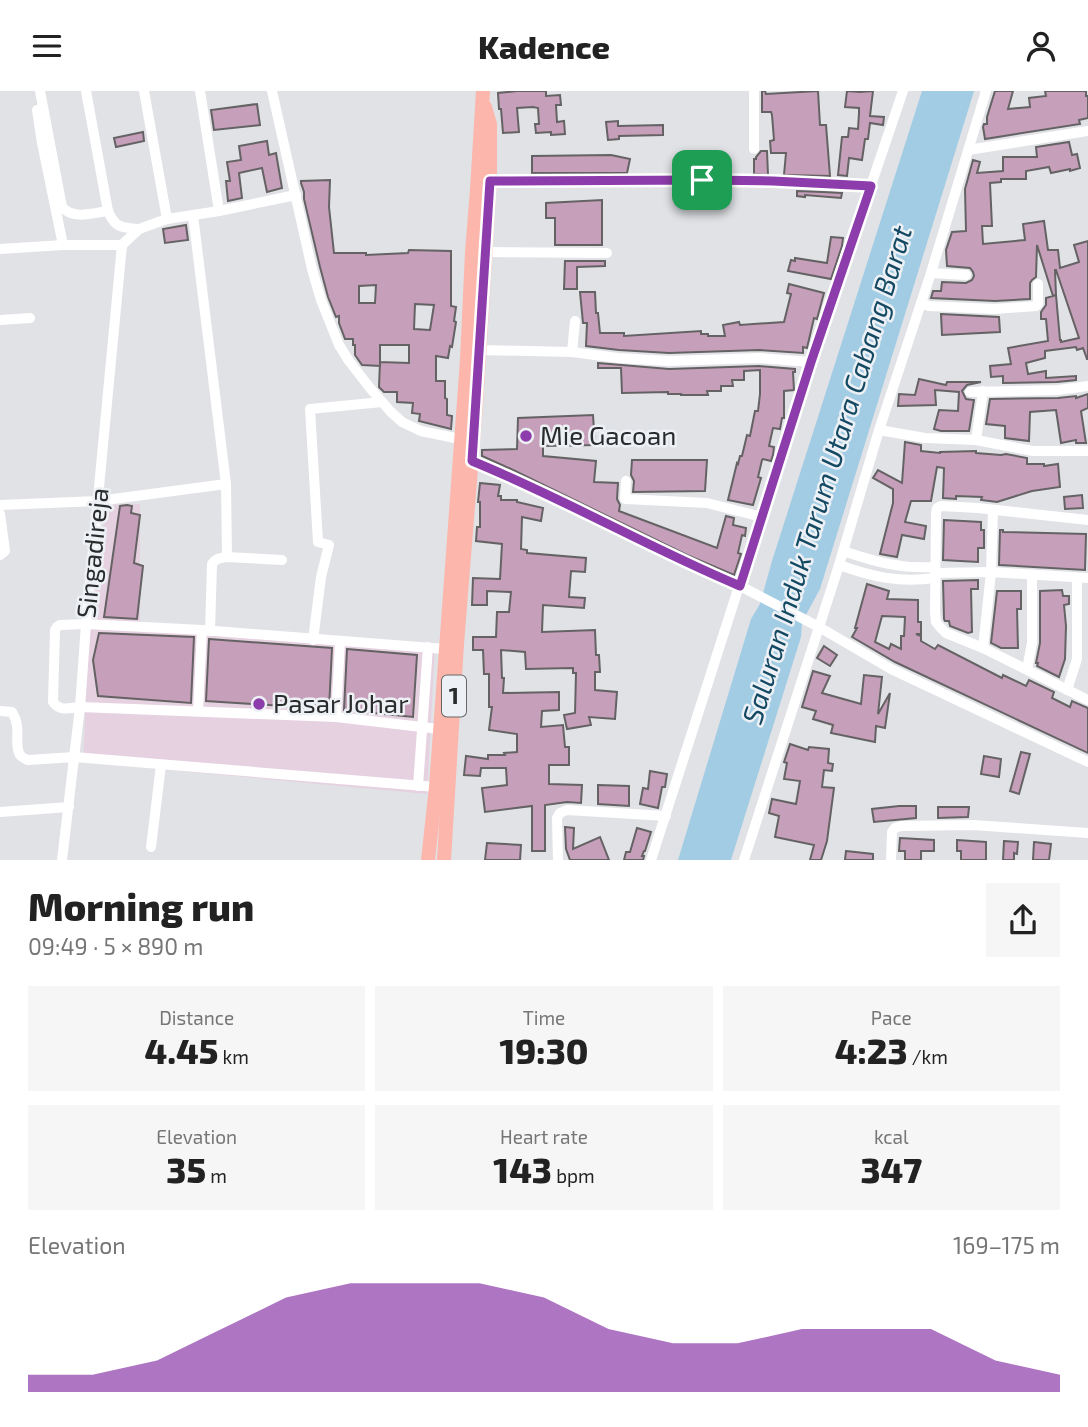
<!DOCTYPE html>
<meta charset="utf-8">
<style>
body{margin:0;font-family:"Exo 2",sans-serif;background:#f6f6f6;color:#222;height:100vh;display:flex;flex-direction:column;font-size:26px;white-space:nowrap}
*{box-sizing:border-box;margin:0}
p{font-size:23px;color:#767676}
.icon{flex:none;width:38px;height:38px;fill:none;stroke:currentColor;stroke-width:2;stroke-linecap:round;stroke-linejoin:round}
.map{position:relative;height:769px;overflow:hidden}
.drawer{display:flex;flex-direction:column;background:#fff;flex:1}
.drawer>*{flex:none}
.pin{position:absolute;display:grid;place-items:center;width:60px;height:60px;color:#fff;margin:-30px;border-radius:14px;box-shadow:0 4px 10px #0006}
.round{display:grid;place-items:center;flex:none;width:74px;height:74px;border-radius:0px;background:#f6f6f6}
.summary{display:flex;align-items:center;justify-content:space-between;height:119px;padding:0 28px}
h1{font-size:38px;font-weight:800;line-height:52px}
.figures{display:grid;grid-template-columns:repeat(3,1fr);gap:10px;height:119px;padding:7px 28px}
.figures div{display:grid;align-content:center;border-radius:0px;background:#f6f6f6;text-align:center}
.figures b{font-size:35px;font-weight:800}
.figures small{font-size:19px;font-weight:400}
.figures p{font-size:19px}
.chart{height:196px;padding:14px 28px}
.chart p{display:flex;justify-content:space-between}
.chart svg{width:100%;height:126px;margin-top:7px;fill:#8d3cab;opacity:.7}
header{display:flex;justify-content:space-between;align-items:center;height:91px;padding:0 28px;background:#fff;font-size:32px;font-weight:800}
.map>svg:first-child{display:block}
.commercial{fill:#e6d1e0}
.water{fill:#a1cce4}
.building{fill:#c6a0ba;stroke:#656264;stroke-width:2;fill-rule:evenodd}
.lines{fill:none;stroke-linecap:round;stroke-linejoin:round}
.minor{stroke:#fff;stroke-width:10}
.major{stroke:#fcb6ab;stroke-width:14}
.route-casing{stroke:#fff;stroke-width:14}
.route{stroke:#8d3cab;stroke-width:9}
.poi-dot{fill:#8d3cab;stroke:#edf0f4;stroke-width:2.5}
.labels{text-anchor:middle;stroke-width:5;stroke-linejoin:round;paint-order:stroke}
.shield{fill:#edf0f4;stroke:#646668;stroke-width:2}
.shield-label{font-size:24px;font-weight:bold;fill:#2a2b2c}
.poi-label{font-size:26px;fill:#2a2b2c;stroke:#edf0f4;text-anchor:start}
.street-label{font-size:26px;fill:#2a2b2c;stroke:#edf0f4}
.water-label{font-size:28px;font-style:italic;fill:#144963;stroke:#edf0f4}
</style>
<header><svg class="icon" aria-label="menu" viewBox="0 0 24 24"><path d="M4 6h16M4 12h16M4 18h16"/></svg>Kadence<svg class="icon" aria-label="person" viewBox="0 0 24 24"><circle cx="12" cy="8" r="4"/><path d="M4 21q1-7 8-7t8 7"/></svg></header>
<div class="map">
<svg width="1088" height="769" viewBox="0 0 1088 769">
<rect width="100%" height="100%" fill="#e0e2e6"/>
<path class="commercial" d="M140 413V533L435 555 427 703 83 671 89 543 106 414Z"/>
<path class="water" d="M922 0H974L820 498 802 531 801 546 731 769H678L751 528 760 513 772 470Z"/>
<g class="building">
<path d="M517 0H546V5L560 4 561 14H556L557 31 564 30 565 43 551 44V41L536 42 535 33H539L538 17 533 16 517 17 519 41 503 42 501 18H499L498 2Z"/>
<path d="M762 0H765L766 3 818 0 820 34H826L830 85 784 84 786 62H771L770 50 774 49 772 24 771 21H762Z"/>
<path d="M847 0 860 1 873 0 870 25 884 26 883 34 870 32 868 48H865L862 69 849 67 847 85 838 84 842 46H848L849 37 858 38 859 22V17L845 16Z"/>
<path d="M995 0H1013L1008 18 1030 16 1029 7 1046 5 1045 0H1086V5H1088V27L1079 29 1080 33 985 48 983 36 984 33H987V26Z"/>
<path d="M257 13 260 34 214 39 211 19Z"/>
<path d="M618 30V35L663 34V44L619 45V48L608 49 606 31Z"/>
<path d="M143 41 144 50 116 56 114 47Z"/>
<path d="M267 50 269 64 276 62 282 97 267 101 262 77 239 82 242 107 228 110 226 90H230L227 71 241 69 239 55Z"/>
<path d="M1069 51 1072 64 1077 63 1080 77 1070 80V78L1051 82 1049 76 1026 80V88H1001V91L990 92 992 135H982L983 153 1025 149 1023 133 1044 130 1048 159H1058L1060 177 1079 171 1074 154 1088 150V268H1087L1083 257 1077 259 1076 256 1045 260V267L1026 272 1028 283 1046 280V287L1076 285V289L1057 291 1003 292V285L991 286 990 275 1011 273 1008 257 1048 250 1046 228H1041V221L1046 214V207L1056 204 1060 249H1061V251L1079 247 1056 179H1055L1056 204 1053 205 1037 154 1036 186 1032 189 1030 192V208L995 210 931 207 933 200H941L942 191 966 192 972 189 974 185 973 181 970 177 947 175 946 159 952 141 966 140 965 98 973 69 980 71 977 82 1003 80V66H1037L1036 56Z"/>
<path d="M761 60H767L768 84 754 83V68H756V66Z"/>
<path d="M611 64 630 68 627 82H532V65Z"/>
<path d="M330 89 329 116 334 162H366V164L408 162 409 159 451 160V215L456 216 454 230 456 231 452 256 450 255 448 267 436 265V290H445V307L447 308V324L452 325 451 338 419 330 420 323 412 322 413 312 397 311V301H384L379 296 380 271 409 272V254H380V275L362 274 355 264V254H353V248H345L339 232V225L336 226 328 206 320 176 304 108V101L301 92V90ZM376 194 375 212H359V195ZM415 213 434 214 430 239 414 238Z"/>
<path d="M797 100 823 101 842 102 841 107 805 104V106L797 105Z"/>
<path d="M602 109V154H555V127H546V112Z"/>
<path d="M186 134 188 149 165 152 163 138Z"/>
<path d="M831 146 843 147 842 155 831 188 788 180 791 169 795 170V167L827 172Z"/>
<path d="M565 170H605V175L577 176V198H564Z"/>
<path d="M789 193 824 202 817 228 814 227 807 257 803 256V262L759 259 669 262 619 259 586 255 587 232H583L580 201H595L596 222H598L600 242H624V245L701 240V243H708V245H725L723 234 739 231 740 234 784 231 791 203 787 202Z"/>
<path d="M941 223 999 226 1000 241 942 244Z"/>
<path d="M598 272 669 278 759 275 795 278V281H793L794 299 784 300V327H782L780 338 773 337 769 355 774 356 773 364 771 370 763 368 762 369 758 386 761 387 753 414 728 409 737 372 738 373 740 365H742L747 344 750 345 755 320H758L760 303V279L744 280V289H732L733 295H721V300H707L708 304H681V303H668V301L622 302 621 277H598Z"/>
<path d="M919 288 946 294 947 291H981L967 294 962 300 966 308 974 309 969 340H941L934 338 939 319 958 320 959 301 935 299 936 314 898 315 899 303 915 304Z"/>
<path d="M1088 303V317L1081 320 1086 352H1076V349L1061 352 1056 319 1030 321 1029 350 1005 347V335L986 333 990 308 1058 307 1076 305V307Z"/>
<path d="M593 324 595 354 543 355V365L596 370 594 391 618 392 617 408 620 414 619 420 717 457 726 425 734 427 733 434 746 437 745 445 742 444 738 462 741 463 734 484 687 464 511 378 482 365V359L517 358 518 327Z"/>
<path d="M905 351 921 354V360L940 362V361L976 360V362L1001 364 1006 363 1027 367V373H1044V375L1058 373 1060 396 1032 400 997 411 981 409 982 406 956 405V408L943 407 944 377 937 376 931 410H911L905 431 926 435 924 448 902 444 897 466 880 463 893 412V398L873 387 878 379 902 392Z"/>
<path d="M632 369H707L705 400 633 401 634 390 631 384Z"/>
<path d="M480 392 500 394 498 405H501V409H517V411L543 417 541 430 522 426 521 458 527 459V462L586 467 585 481 571 480 569 506 585 507 584 517 543 514 542 541 595 539 596 564H599L600 581H595V599L617 601 615 628 589 626 591 634 567 638 564 624 575 622 576 582H573V577L526 578 525 561 501 559 502 587H504L503 602 559 601V619L542 620 541 636 563 634 565 656H569V674H549V693L582 694 581 712 567 711 545 714V760H532V715L485 721 482 697 507 694 506 677H481L480 685 464 684 466 665 488 668V664H505L504 662 517 661V643L489 639 492 616H489V583H484L483 559H473V546H496L497 521H509L511 501 487 500V514H472L473 487 500 488 502 453 476 450 477 436H480V411H478Z"/>
<path d="M1082 404 1083 417 1065 418 1064 406Z"/>
<path d="M127 414 132 415 131 422 140 424 134 472 143 475 137 528 104 526 120 415Z"/>
<path d="M944 429 981 431V439H984V457H978V471L943 469Z"/>
<path d="M1000 439H1003V441L1086 443 1085 479 999 474Z"/>
<path d="M978 489V498H971L972 541 968 542 950 535 949 530H945L944 528 943 490Z"/>
<path d="M867 493 889 500 887 508 918 509V531H921V543H916L921 545V550L935 558 938 554 1002 587 1003 584 1026 595 1029 589 1054 601 1052 607 1070 616 1072 610 1088 617V662L895 571 852 546 857 537H855ZM882 525 905 526 904 545H901V558L891 553 889 558 875 551Z"/>
<path d="M1062 499 1063 505H1069V513L1064 514 1066 535 1065 568 1059 586 1037 575 1038 572H1036L1040 552V500Z"/>
<path d="M997 500H1021V518H1017L1018 557H1001L991 552Z"/>
<path d="M99 542 194 546 191 612 98 605 93 569Z"/>
<path d="M209 548 332 557 329 618 206 610Z"/>
<path d="M824 555 837 564 830 575 817 567Z"/>
<path d="M347 558 417 564 413 626 344 619Z"/>
<path d="M813 580 830 585 822 602 861 613 864 584 882 586 878 623 890 602 885 637 876 635 875 651 831 642 833 634 813 628 816 620 802 616Z"/>
<path d="M790 653 808 659 809 656 829 658 828 672 833 673 832 680 824 679 822 696 834 697 827 750 821 769H810L814 754 775 746 779 725 769 722 772 708 796 713 800 690 784 688 787 672 784 671Z"/>
<path d="M1021 661 1030 663 1019 703 1010 700Z"/>
<path d="M984 665 1001 668 999 686 981 683Z"/>
<path d="M650 680 667 683 665 696H662L658 717 640 713 643 697 648 698Z"/>
<path d="M598 694 629 695V715L598 713Z"/>
<path d="M899 715H916V727L874 731 872 718Z"/>
<path d="M938 716H969L968 726 938 727Z"/>
<path d="M565 736 574 737 573 758 600 746 609 769H570L566 758Z"/>
<path d="M637 737 651 741 645 760H644L642 765H644L643 769H624L626 761H630Z"/>
<path d="M900 747 934 749V760H921V769H905V760H899Z"/>
<path d="M957 749 986 751V769H961V760H957Z"/>
<path d="M1004 750 1018 751 1017 763 1014 762V769H1003Z"/>
<path d="M1034 751 1051 753 1049 769H1033Z"/>
<path d="M487 752 521 754 520 769H485Z"/>
<path d="M846 760 873 763V769H845Z"/>
</g>
<g class="lines">
<g class="minor">
<path d="M40 0 62 116C73 129 93 122 108 120"/>
<path d="M86 0 108 120C115 137 122 137 139 138"/>
<path d="M144 0 167 128"/>
<path d="M200 0 219 120"/>
<path d="M272 0 312 178 321 209 339 254 349 270 370 297 390 320 402 331 421 340 460 348"/>
<path d="M37 19 42 52 63 154"/>
<path d="M754 58V0"/>
<path d="M968 59 1088 40"/>
<path d="M490 90C617 90 744 89 871 95"/>
<path d="M193 124 226 393 227 466"/>
<path d="M0 158 63 154H122L139 138 167 128 219 120 296 104"/>
<path d="M485 161 607 162"/>
<path d="M931 182 966 184"/>
<path d="M921 212 929 215 995 218 1036 215 1038 213V193"/>
<path d="M0 229 30 227"/>
<path d="M479 259 572 261 618 267 669 270 759 267 811 271"/>
<path d="M572 261 575 230"/>
<path d="M970 301 1058 299 1088 295"/>
<path d="M879 339 925 347 976 349 1033 360H1088"/>
<path d="M976 349 983 300"/>
<path d="M472 370 508 385 684 471 740 495 819 536 891 578 1088 671"/>
<path d="M626 390 625 408 707 412 762 426"/>
<path d="M0 414 98 410 226 393"/>
<path d="M0 423 5 460 0 464"/>
<path d="M1088 429 978 417 941 415 937 417 936 422 935 521 936 531 940 536 946 542 983 557 1088 609"/>
<path d="M843 460C876 471 900 478 935 476"/>
<path d="M839 474C873 486 899 492 935 487"/>
<path d="M935 482 991 481 1088 487"/>
<path d="M210 540 212 473C216 467 220 467 227 466L282 469"/>
<path d="M313 549 321 486 329 454 318 451 310 318 382 311"/>
<path d="M983 557 991 481 993 419"/>
<path d="M1027 578 1032 552V484"/>
<path d="M1067 599 1077 568V487"/>
<path d="M0 620 12 621C22 637 14 649 19 662 21 667 24 667 28 669L74 666 436 696"/>
<path d="M198 620 202 539"/>
<path d="M336 626 340 551"/>
<path d="M439 638 336 626 80 616C69 617 60 621 53 611L55 539 57 536 60 534 86 533 202 539 445 558"/>
<path d="M418 695 428 556"/>
<path d="M0 721 69 716"/>
<path d="M151 756 161 674"/>
<path d="M62 769 80 616 86 533 122 154"/>
<path d="M558 769 557 727 560 722 567 719 666 725"/>
<path d="M651 769 811 271 903 0"/>
<path d="M744 769 839 474 879 339 931 182 986 0"/>
<path d="M891 769 892 741 895 737 901 735 973 734 1088 742"/>
</g>
<g class="major">
<path d="M428 769 436 696 467 269 472 161 477 99 483 0"/>
<path d="M444 769 457 553 476 315 490 90V33L485 16"/>
</g>
</g>
<g class="lines">
<defs>
<path id="route" d="M702 89 773 90 871 95 811 271 740 495C649 457 563 407 472 370L490 90Z"/>
</defs>
<use href="#route" class="route-casing"/>
<use href="#route" class="route"/>
</g>
<g class="poi-dot">
<circle cx="526" cy="345" r="7"/>
<circle cx="259" cy="613" r="7"/>
</g>
<g class="labels">
<rect class="shield" x="442" y="584.5" width="24" height="41" rx="5"/>
<g class="shield-label">
<text x="454" y="613">1</text>
</g>
<g class="poi-label">
<text x="540" y="354">Mie Gacoan</text>
<text x="273" y="622">Pasar Johar</text>
</g>
<g class="street-label">
<text transform="translate(93 462) rotate(-84)" y="9">Singadireja</text>
</g>
<g class="water-label">
<text transform="translate(827 384) rotate(-73)" y="10">Saluran Induk Tarum Utara Cabang Barat</text>
</g>
</g>
</svg>
<div class="pin" style="left:702px;top:89px;background:#1e9e55"><svg class="icon" aria-label="arrive" viewBox="0 0 24 24"><path d="M6 21V4h12l-3 4 3 4H6"/></svg></div>
</div>
<section class="drawer">
<div class="summary"><div><h1>Morning run</h1><p>09:49 · 5 × 890 m</p></div><a class="round"><svg class="icon" aria-label="share" viewBox="0 0 24 24"><path d="M12 15V3M7 8l5-5 5 5M5 13v7h14v-7"/></svg></a></div>
<div class="figures">
<div><p>Distance</p><b>4.45<small> km</small></b></div>
<div><p>Time</p><b>19:30</b></div>
<div><p>Pace</p><b>4:23<small> /km</small></b></div>
</div>
<div class="figures">
<div><p>Elevation</p><b>35<small> m</small></b></div>
<div><p>Heart rate</p><b>143<small> bpm</small></b></div>
<div><p>kcal</p><b>347</b></div>
</div>
<div class="chart"><p><span>Elevation</span>169–175 m</p>
<svg viewBox="0 0 160 44" preserveAspectRatio="none"><path d="M0 44V38L10 38L20 33L30 22L40 11L50 6L60 6L70 6L80 11L90 22L100 27L110 27L120 22L130 22L140 22L150 33L160 38V44z"/></svg>
</div>
</section>
